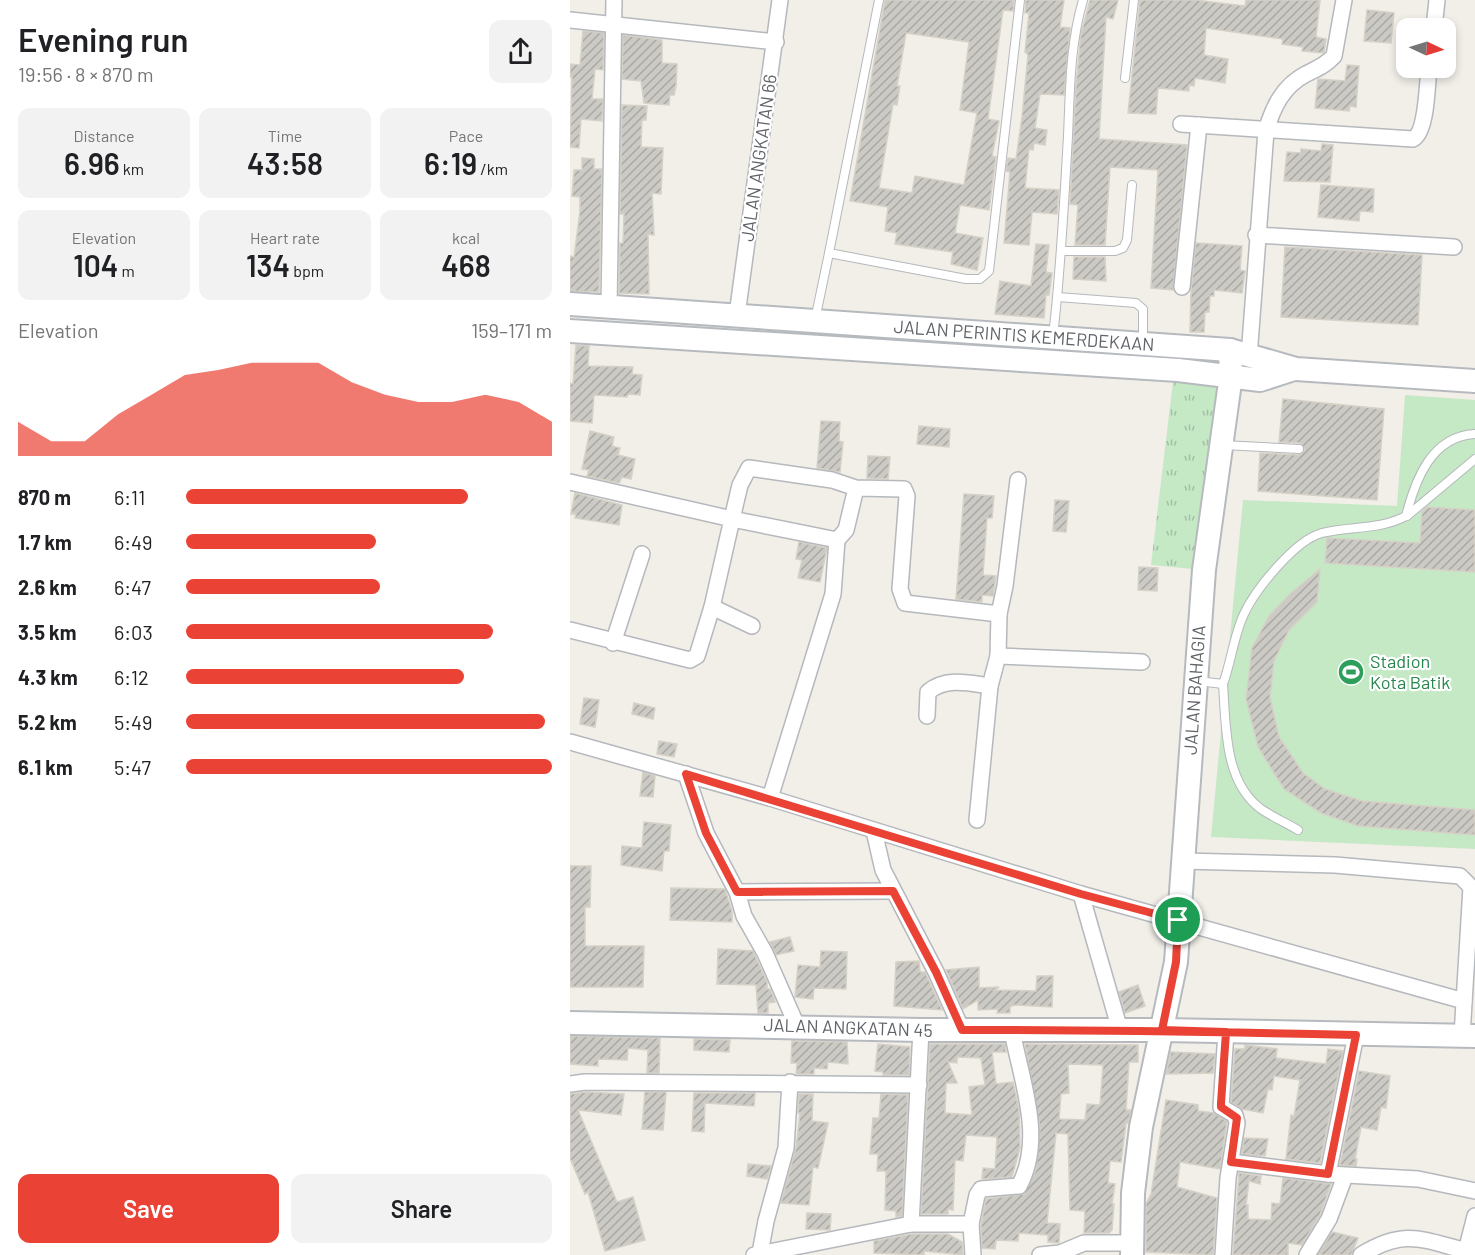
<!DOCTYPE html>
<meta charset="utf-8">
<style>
body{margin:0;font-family:Barlow,sans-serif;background:#f2f2f2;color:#202124;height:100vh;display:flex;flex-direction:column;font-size:22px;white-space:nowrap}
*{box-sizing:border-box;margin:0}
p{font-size:20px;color:#757577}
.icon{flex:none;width:33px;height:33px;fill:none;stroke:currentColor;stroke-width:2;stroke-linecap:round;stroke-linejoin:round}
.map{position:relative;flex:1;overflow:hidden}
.details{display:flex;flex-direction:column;background:#fff;width:570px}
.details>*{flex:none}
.needle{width:39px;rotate:94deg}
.tools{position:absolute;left:826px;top:18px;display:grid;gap:12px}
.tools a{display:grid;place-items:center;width:60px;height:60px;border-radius:12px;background:#fff;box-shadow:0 3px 9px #0003;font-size:30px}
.pin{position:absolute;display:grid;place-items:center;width:51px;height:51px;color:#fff;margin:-26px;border:3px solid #fff;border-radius:50%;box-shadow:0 2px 6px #0007}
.round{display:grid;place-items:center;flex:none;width:63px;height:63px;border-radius:12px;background:#f2f2f2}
.summary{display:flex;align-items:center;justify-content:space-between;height:102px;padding:0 18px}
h1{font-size:33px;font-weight:600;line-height:45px}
.figures{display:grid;grid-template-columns:repeat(3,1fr);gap:9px;height:102px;padding:6px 18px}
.figures div{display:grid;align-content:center;border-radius:12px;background:#f2f2f2;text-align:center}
.figures b{font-size:30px;font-weight:600}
.figures small{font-size:16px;font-weight:400}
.figures p{font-size:16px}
.chart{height:168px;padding:12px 18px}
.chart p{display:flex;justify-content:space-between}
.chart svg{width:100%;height:108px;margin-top:6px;fill:#ea4335;opacity:.7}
.action{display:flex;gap:12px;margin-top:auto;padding:12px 18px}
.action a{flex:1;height:69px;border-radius:12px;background:#ea4335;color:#fff;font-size:24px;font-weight:600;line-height:69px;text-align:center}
.action a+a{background:#f2f2f2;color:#202124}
ul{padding:0 18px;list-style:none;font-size:20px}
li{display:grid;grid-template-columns:96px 72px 1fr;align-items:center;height:45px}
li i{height:15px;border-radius:8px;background:#ea4335}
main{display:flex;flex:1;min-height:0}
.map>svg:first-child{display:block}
.park{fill:url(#park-tufts)}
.garden{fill:#c5e8c5}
.building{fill:url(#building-hatch);stroke:#d6d1c6;stroke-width:1.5;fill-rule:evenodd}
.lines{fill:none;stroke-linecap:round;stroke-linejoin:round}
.lane-casing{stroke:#b5b8bc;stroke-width:10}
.street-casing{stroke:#b5b8bc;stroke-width:18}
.secondary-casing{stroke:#b6babf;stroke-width:26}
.lane{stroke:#fff;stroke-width:8}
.street{stroke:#fff;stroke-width:15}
.secondary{stroke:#fff;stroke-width:22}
.route-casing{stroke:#fff;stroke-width:12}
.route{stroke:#ea4335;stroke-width:8}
.labels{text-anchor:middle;stroke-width:4.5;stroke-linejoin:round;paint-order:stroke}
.street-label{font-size:18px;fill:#5f6368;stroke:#fff}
.leisure-label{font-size:18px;fill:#27864d;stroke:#fff;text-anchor:start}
</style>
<main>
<section class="details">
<div class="summary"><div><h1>Evening run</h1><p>19:56 · 8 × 870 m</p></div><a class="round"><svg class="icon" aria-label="share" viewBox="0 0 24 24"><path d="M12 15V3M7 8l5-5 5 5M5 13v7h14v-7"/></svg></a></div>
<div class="figures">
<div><p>Distance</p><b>6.96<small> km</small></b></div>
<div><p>Time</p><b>43:58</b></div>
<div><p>Pace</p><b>6:19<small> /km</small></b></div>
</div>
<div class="figures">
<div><p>Elevation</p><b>104<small> m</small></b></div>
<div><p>Heart rate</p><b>134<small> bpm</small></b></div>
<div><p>kcal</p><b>468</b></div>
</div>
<div class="chart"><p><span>Elevation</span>159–171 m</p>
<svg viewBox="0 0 160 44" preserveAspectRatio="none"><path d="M0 44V30L10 38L20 38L30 27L40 19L50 11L60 9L70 6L80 6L90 6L100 14L110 19L120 22L130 22L140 19L150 22L160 30V44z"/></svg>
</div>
<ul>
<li><b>870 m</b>6:11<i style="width:77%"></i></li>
<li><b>1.7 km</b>6:49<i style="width:52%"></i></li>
<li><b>2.6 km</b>6:47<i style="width:53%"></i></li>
<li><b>3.5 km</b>6:03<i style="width:84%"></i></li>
<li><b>4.3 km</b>6:12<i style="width:76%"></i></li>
<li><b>5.2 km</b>5:49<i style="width:98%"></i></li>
<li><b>6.1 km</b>5:47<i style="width:100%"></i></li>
</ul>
<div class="action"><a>Save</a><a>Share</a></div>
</section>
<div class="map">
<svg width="905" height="1255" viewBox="0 0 905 1255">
<defs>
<pattern id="park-tufts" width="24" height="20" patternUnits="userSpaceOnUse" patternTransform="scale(1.5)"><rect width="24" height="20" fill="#c5e8c5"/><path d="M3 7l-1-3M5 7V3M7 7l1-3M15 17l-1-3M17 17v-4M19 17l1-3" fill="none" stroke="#a3c0a4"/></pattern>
<pattern id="building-hatch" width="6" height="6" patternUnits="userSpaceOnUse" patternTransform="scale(1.5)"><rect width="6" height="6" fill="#cccac5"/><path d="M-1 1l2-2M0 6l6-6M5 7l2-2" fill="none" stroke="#a9a8a4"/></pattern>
</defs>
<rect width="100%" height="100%" fill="#f1efe8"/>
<path class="park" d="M661 375 634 570 581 565 603 382Z"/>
<path class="garden" d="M835 395 905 400V849L641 837 673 500 827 506Z"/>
<g class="building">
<path d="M315 0H444L443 11 433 10 418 119 429 121 422 156 426 157 419 210 390 205 385 233 413 238 407 270 381 264 383 252 325 244 327 233 315 231 318 207 280 201ZM336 33 399 42 390 110 407 113 394 185 345 176 342 193 309 188 323 104 327 105 330 86H327Z"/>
<path d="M456 0H494L490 27 500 28 494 95 470 94 465 128 477 130 475 145 464 143 463 150 459 149 455 188 489 190 487 214 462 212 459 245 434 243 440 172 436 171 438 158 446 159 452 117 458 55 455 52 459 13H455Z"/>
<path d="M520 0H548L543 19 536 17 529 139 617 145 603 290 581 288 588 170 540 167 535 245H505L508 205 500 204 506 85 511 34Z"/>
<path d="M570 0H625L675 6 676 0H750L746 37 756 39 754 53 732 51 733 47 712 44 713 39 636 28 634 55 658 59 655 83 625 78 624 86 619 85V91L588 88 586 114 558 113Z"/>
<path d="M797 10 824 13 821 43 794 41Z"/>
<path d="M13 31 34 33 33 70 25 69 22 99H33L32 121 11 119 9 148 0 147 2 77H0V64L10 65Z"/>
<path d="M53 35 92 40V63L107 64 106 86 104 95H100L99 105 74 103 71 81 52 79Z"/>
<path d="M777 65 789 66 786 107 780 106 779 111 745 108 748 79 775 81Z"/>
<path d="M52 105 77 106 76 120H72L71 147 93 148 91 194 82 193 84 235 78 234 79 294 49 293 50 243H53L54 214H50Z"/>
<path d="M752 144 763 145 760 182 714 181 717 152 731 153V149L751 151Z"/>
<path d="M12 158 24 159V169H32L29 292 0 291V256L4 257 10 211V197L2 196 4 170H12Z"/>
<path d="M751 185 804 189 803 212 790 211 789 221 748 217Z"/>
<path d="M626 243 672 246 670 270 675 271 672 293 644 290V296H640L639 312H635L634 332H620L621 291Z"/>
<path d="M466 244 479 245 476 272 482 273 479 295H476L474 318 425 314 430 281 461 286Z"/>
<path d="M715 247 852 255 848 325 711 317Z"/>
<path d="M504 257H535L536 281 503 279Z"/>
<path d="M6 345 19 346 18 366 63 367 62 374 72 375 70 395 58 394 57 397 24 395 22 423 0 421V383L3 384Z"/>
<path d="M713 399 814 409 807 500 688 491 690 453 729 455 735 450 730 443 709 442Z"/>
<path d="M251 421 270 422 269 441 273 442 270 472 247 468Z"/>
<path d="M349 426 380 429 379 447 347 444Z"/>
<path d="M20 431 44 437 42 446 50 448 48 455 65 459 61 479 52 477 49 483 17 476 19 470 12 469Z"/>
<path d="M298 456 320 457 318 479 297 478Z"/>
<path d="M5 493 52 505 49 525 5 518 6 514H1Z"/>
<path d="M394 494 424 496 422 518H417L413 575 426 576 423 596 412 595V602L386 599Z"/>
<path d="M485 500 499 501 496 532 483 531Z"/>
<path d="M857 507 905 510V572L755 563 757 538 850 543 852 512Z"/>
<path d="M229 542 257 548 250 582 228 578 232 560 226 559Z"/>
<path d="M569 567 588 568 587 591 568 590Z"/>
<path d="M750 569 747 602 719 630 704 661 700 697 709 737 733 773 755 789 792 801 905 810V835L788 826 751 813 714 789 688 747 676 699 682 648 699 616 720 594Z"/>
<path d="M14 698 29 700 25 727 10 724Z"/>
<path d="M64 703 85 708 83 719 62 714Z"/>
<path d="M89 741 107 744 104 757 87 754Z"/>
<path d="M73 772 85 776 83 797 70 796Z"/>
<path d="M74 822 101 825 99 851H94L92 871 51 865 52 846 72 848Z"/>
<path d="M0 866H21L20 907H15V946H74L73 987H0Z"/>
<path d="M101 888 155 889 162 911V922L100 920Z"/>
<path d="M220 937 224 951 206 955 200 942Z"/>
<path d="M148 949 183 951 197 982V989H200L204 998 205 1002 198 1003V1013H188L186 985 147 984Z"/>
<path d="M251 951 277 952 276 989 244 988 243 999 225 997 228 965 250 967Z"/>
<path d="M349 961 350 972H355L372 1010 324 1006 326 962Z"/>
<path d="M409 967V988L429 987 424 990 466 991 467 976H483L482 1007 444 1005 440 1007V1013H427L428 1009 408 1010V1000L393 1009 376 970Z"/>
<path d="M568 985 575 1006 555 1013 549 992Z"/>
<path d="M0 1036 90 1038 89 1073H77L78 1050 58 1048 57 1060 28 1059V1066L0 1064Z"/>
<path d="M124 1039 160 1040 159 1052 124 1050Z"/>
<path d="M222 1041 277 1042 278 1064 258 1062 257 1069 244 1068V1074H226L227 1063H221Z"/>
<path d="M308 1044 340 1047 339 1075H313V1072L305 1071Z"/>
<path d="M360 1044H435L436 1052H422L426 1084 443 1082 449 1110 450 1148 442 1177 412 1179 413 1168 425 1169 427 1137 396 1135 393 1161 385 1160 383 1210 378 1209V1214H351ZM387 1057 411 1058 415 1085 399 1087 402 1115 375 1113 376 1083H387L378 1062 387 1063Z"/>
<path d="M455 1044 568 1045V1062H559L556 1110H561L558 1123H556L551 1162 540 1161 538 1183 545 1184 542 1204H544L542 1230 539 1233H514L515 1211 500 1210 498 1134 486 1133 477 1223 490 1224 489 1243 478 1242V1235L449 1233 448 1241 426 1240 425 1249 412 1248 411 1225 416 1199 454 1194 466 1170 470 1128ZM498 1064 533 1065 530 1105 517 1104 515 1120 489 1119 491 1094 499 1093Z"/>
<path d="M675 1045 707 1049 706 1058 756 1064 758 1049 773 1051 750 1163 716 1159 721 1115 724 1116 730 1080 704 1076 702 1090 698 1089 693 1113 672 1109 661 1102 665 1049H675Z"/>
<path d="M601 1052 645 1054 643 1073 596 1074Z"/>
<path d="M789 1071 820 1076 816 1108 811 1107 807 1130 791 1127 785 1159H787L786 1166 770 1165Z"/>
<path d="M16 1092 54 1094 51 1115 8 1110 47 1202 63 1197 75 1240 35 1251 18 1192 15 1194 0 1158V1094Z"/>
<path d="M75 1092H96L93 1130 72 1129Z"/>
<path d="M124 1093H185L184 1106 135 1103 134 1132 122 1131Z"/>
<path d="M229 1094H243L242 1121 258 1123 248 1168 243 1167 239 1205 211 1203 226 1148 230 1113H228Z"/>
<path d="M311 1094 338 1095 332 1216 326 1217V1211L315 1210 316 1171H307L308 1154H300L303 1118H309Z"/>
<path d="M596 1100 628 1105V1111L644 1113 657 1121 650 1169 610 1162 607 1187 647 1198 643 1255 576 1252V1204L581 1194Z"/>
<path d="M674 1138 698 1139 695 1156 672 1154Z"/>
<path d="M178 1164 201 1166 197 1179 177 1176Z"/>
<path d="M669 1173 691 1176 690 1184 679 1181 676 1205H678V1219L701 1220 702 1203 710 1204 713 1178 761 1184 750 1215 732 1245 718 1243V1255H663Z"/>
<path d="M237 1213 261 1214 260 1230 236 1229Z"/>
<path d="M762 1232 788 1238 781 1255H748Z"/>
<path d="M342 1234H378L392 1242 393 1255 354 1251V1255L304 1253V1241Z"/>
</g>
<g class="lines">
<defs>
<g id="lane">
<path d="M555 78 564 0"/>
<path d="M492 251H545L553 248 557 240 562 185"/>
<path d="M259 253 309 0"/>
<path d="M488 297 566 303 573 309V343"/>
<path d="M245 320 259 253 396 279H410L419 271 450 0"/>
<path d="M483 336C491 269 494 203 498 136 500 90 500 44 513 0"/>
<path d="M653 445 729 449"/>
<path d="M837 516 905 459"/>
<path d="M628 681 653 684C661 662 664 635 674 614 685 590 725 540 752 533 780 526 810 530 836 516 845 481 861 436 905 434"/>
<path d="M653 684C656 726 654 782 691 809 703 817 716 823 728 830"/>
</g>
<g id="street">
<path d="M0 20 206 42"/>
<path d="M864 28 867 0"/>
<path d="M611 124 843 139C857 132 857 84 859 68"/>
<path d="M686 235 884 247"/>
<path d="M612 287 629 125"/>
<path d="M39 307 44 0"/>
<path d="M167 315 210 0"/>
<path d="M679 357 696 131C703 107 713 86 736 74 746 69 756 65 764 56L774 0"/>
<path d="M0 482 162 519 142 607 127 656 120 660 0 630"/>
<path d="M286 488 262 480 179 468 170 485 162 519 267 540 276 530 286 488 334 489 337 496 330 589 335 603 429 614 428 656 420 686 407 820"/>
<path d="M142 607 182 626"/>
<path d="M429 614 435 586 448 480"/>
<path d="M43 643 72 554"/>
<path d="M428 656 572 662"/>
<path d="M357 716 358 692C376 677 399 683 420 686"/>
<path d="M0 742 200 798 511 894 894 1001"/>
<path d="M116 774 136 833 167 892"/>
<path d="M200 798 263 594 267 540"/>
<path d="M304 831 313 870 366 972 392 1030"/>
<path d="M613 861 765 865 890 876 901 887 892 1036"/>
<path d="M511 894 550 1030"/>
<path d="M227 1026 195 953 174 916 167 892 323 891"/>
<path d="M0 1084 15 1082 349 1085"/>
<path d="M661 1162 758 1174 848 1179 905 1191"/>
<path d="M758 1174 786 1035"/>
<path d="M341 1224 351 1030"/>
<path d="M401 1224 407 1195 411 1189 449 1186C475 1139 451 1079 442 1031"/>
<path d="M190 1253 196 1221 216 1148 220 1082"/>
<path d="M184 1255 341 1224H401L403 1255"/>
<path d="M470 1255 490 1253 514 1243H561"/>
<path d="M653 1255 658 1178 667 1123 665 1115 651 1107 656 1032"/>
<path d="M737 1255 759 1219 775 1176"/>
<path d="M791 1255C838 1226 856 1242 905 1253"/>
<path d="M895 1255 905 1216"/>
</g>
<g id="secondary">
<path d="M0 304 660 350 726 369 905 381"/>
<path d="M0 331 608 370 690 380 724 369"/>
<path d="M0 1023 351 1030H592L905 1036"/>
<path d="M562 1255 563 1193 571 1127 606 962 634 570 661 375 660 350"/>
</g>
</defs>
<use href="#lane" class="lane-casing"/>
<use href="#street" class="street-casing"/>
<use href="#secondary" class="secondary-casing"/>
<use href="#lane" class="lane"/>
<use href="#street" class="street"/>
<use href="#secondary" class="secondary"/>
</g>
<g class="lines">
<defs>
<path id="route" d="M608 920 511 894 116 774 136 833 167 892 323 891 366 972 392 1030C523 1030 655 1032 786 1035L758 1174 661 1162 667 1118 651 1107V1103L656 1032 592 1030 606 962 608 920"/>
</defs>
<use href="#route" class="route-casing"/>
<use href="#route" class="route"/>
</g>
<defs>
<symbol id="stadium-disc" viewBox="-11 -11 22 22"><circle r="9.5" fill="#2e9e5b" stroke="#fff"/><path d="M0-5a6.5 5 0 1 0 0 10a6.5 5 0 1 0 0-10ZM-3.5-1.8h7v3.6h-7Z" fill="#fff"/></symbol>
</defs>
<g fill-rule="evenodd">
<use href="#stadium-disc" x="766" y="657" width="30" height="30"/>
</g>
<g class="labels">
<g class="street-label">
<text transform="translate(189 158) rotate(-82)" y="6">JALAN ANGKATAN 66</text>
<text transform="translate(454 336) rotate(4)" y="6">JALAN PERINTIS KEMERDEKAAN</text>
<text transform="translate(625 690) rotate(-86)" y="6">JALAN BAHAGIA</text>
<text transform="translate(278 1028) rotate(2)" y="6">JALAN ANGKATAN 45</text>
</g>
<g class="leisure-label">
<text x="800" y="668">Stadion<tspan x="800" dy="21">Kota Batik</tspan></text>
</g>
</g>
</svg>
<div class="tools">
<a><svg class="needle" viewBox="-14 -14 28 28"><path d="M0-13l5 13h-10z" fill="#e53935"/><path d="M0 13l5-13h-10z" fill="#757577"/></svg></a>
</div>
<div class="pin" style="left:608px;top:920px;background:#1e9e55"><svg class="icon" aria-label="arrive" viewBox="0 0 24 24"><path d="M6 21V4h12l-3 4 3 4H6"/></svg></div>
</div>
</main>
